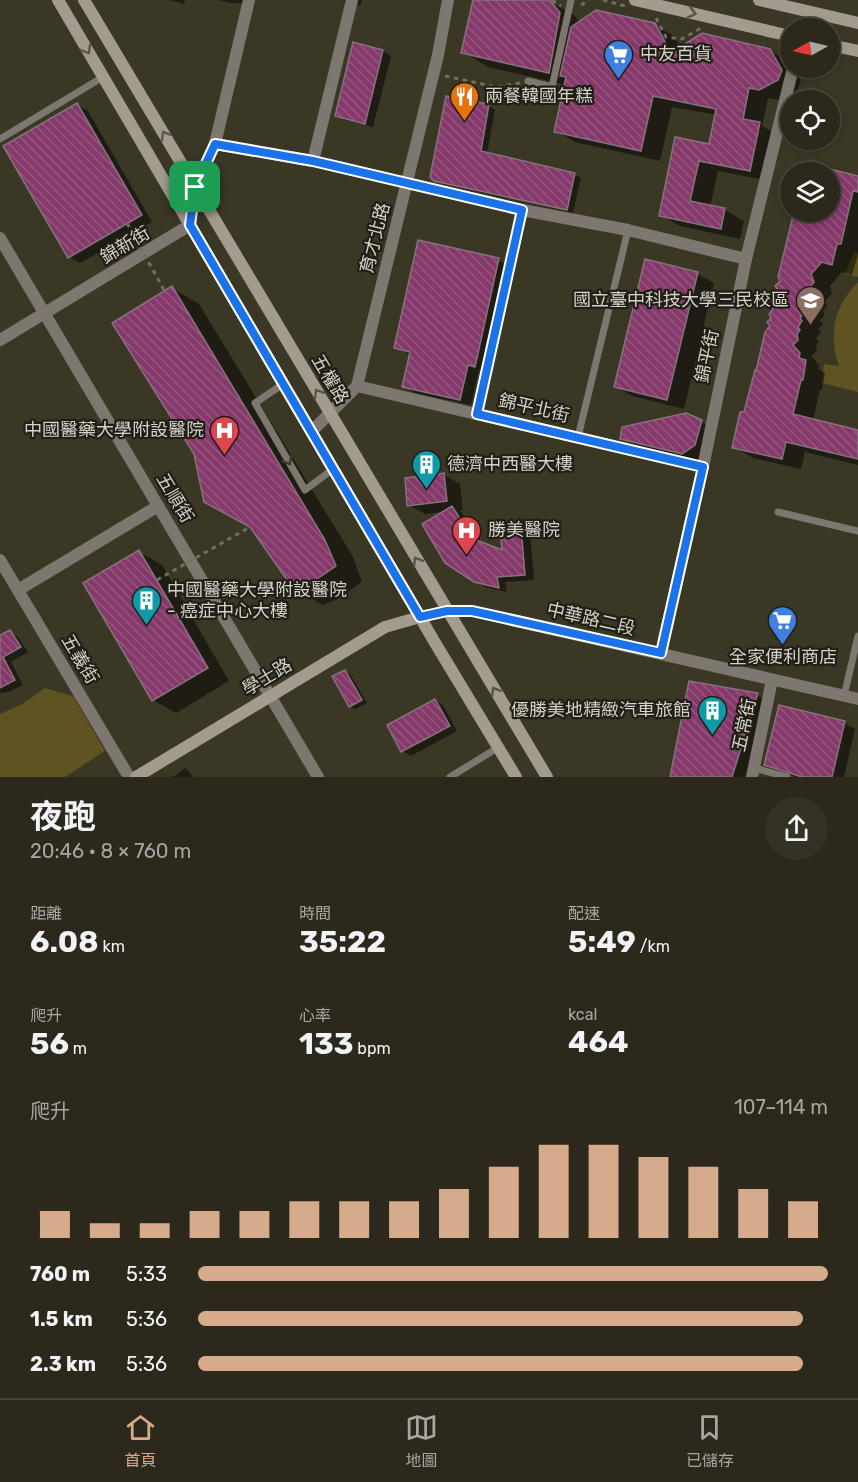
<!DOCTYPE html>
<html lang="zh-TW">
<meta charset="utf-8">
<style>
body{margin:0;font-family:Rubik,"Noto Sans TC",sans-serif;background:#343125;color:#f1f3f6;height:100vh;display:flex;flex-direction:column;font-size:22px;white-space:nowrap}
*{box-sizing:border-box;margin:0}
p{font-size:20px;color:#a6a6a3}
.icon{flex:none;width:33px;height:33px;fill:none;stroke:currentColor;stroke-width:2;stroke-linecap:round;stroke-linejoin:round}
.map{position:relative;height:777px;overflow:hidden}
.details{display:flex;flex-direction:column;background:#2c291c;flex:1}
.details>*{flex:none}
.needle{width:39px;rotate:262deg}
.controls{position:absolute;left:780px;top:18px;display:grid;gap:12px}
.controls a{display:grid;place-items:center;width:60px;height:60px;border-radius:50%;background:#2c291c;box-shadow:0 3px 9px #0003,0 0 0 2px #48453b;font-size:30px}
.pin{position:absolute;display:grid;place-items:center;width:51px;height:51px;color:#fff;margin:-26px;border-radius:12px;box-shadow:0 3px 9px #0006}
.round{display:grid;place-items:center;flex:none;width:63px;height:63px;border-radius:32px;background:#343125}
.headline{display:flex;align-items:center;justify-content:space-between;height:102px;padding:0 30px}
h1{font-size:33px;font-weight:700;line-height:45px}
.metrics{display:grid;grid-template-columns:repeat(3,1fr);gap:9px;height:102px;padding:6px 30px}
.metrics div{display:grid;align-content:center}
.metrics b{font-size:30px;font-weight:700}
.metrics small{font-size:16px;font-weight:400}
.metrics p{font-size:16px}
.chart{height:168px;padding:12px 30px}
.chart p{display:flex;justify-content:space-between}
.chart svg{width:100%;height:108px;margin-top:6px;stroke:#d6ab8b;stroke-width:6}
ul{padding:0 30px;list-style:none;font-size:20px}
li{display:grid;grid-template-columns:96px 72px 1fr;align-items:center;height:45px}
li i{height:15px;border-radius:8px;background:#d6ab8b}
.dock{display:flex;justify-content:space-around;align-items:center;height:84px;border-top:2px solid #48453b;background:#2c291c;font-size:16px;color:#a6a6a3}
.dock a{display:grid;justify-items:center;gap:3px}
.dock .selected{color:#d6ab8b}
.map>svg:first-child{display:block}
.park{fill:#5e5321}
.shadow{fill:#0007}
.building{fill:url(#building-back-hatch);stroke:#86737d;stroke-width:1.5}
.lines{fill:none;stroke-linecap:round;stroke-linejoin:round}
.path{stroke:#716f5f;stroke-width:3;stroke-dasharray:4.5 4.5;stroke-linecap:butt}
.lane{stroke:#7d7770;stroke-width:7}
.street{stroke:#7d7770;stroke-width:12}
.secondary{stroke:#a49b8f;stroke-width:12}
.path-bridge{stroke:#716f5f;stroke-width:3;stroke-dasharray:4.5 4.5;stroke-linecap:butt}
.oneway{stroke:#5b564c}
.oneway2{stroke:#3c3931}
.route-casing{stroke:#fff;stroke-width:12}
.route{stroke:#1a73e8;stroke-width:8}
.labels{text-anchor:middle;stroke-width:4.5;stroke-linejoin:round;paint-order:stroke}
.poi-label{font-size:18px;fill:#d4d2c7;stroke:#201e16;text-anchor:start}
.street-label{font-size:18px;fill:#d4d2c7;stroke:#201e16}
</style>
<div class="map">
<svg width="858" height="777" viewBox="0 0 858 777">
<defs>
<pattern id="building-back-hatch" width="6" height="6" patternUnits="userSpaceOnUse" patternTransform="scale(1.5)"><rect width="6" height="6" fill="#85396a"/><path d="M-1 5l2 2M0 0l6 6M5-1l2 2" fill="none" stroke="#95557e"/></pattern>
</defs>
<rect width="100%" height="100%" fill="#3a3725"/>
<g class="park">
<path d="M854 252 858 253V277L845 274Z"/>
<path d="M858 282V392L822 383 824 364 839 366C828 334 834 306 858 282Z"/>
<path d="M45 688 73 696 105 751 65 777H0V714L22 704Z"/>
</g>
<g class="shadow">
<path d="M169 0H185L184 4Z"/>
<path d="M218 0H247L246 3H231Z"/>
<path d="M341 0H362L360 6Z"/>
<path d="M475 0H547L574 15 580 23 654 25 674 36 681 49 770 51 790 62 801 81 797 90 779 100 768 98 762 126 778 135 769 181 718 171 710 207 725 210 744 221 740 239 680 226 660 215 676 139 710 146 717 115 672 107 660 161 575 142 556 131 566 85 488 67 463 52Z"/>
<path d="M383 51 391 56 373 127 345 120 337 115Z"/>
<path d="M447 98 489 106 495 110 487 154 575 175 581 178 573 213 442 184 435 180Z"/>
<path d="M77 105 88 111 152 222 80 263 69 257Z"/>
<path d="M807 166 858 177V254L852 275 842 272 830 286 832 294 824 302 827 306 823 311 825 315 820 320 823 324 818 329 821 333 816 338 819 342 816 345 817 351 811 356 819 365 818 369 825 373 822 390H820L813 420 858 431V465L805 452 801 469 753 458 734 447 771 326 782 281 781 268 795 212H830V172H805Z"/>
<path d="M498 260 509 266 486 372 479 370 471 405 415 393 404 386 411 355 395 347Z"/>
<path d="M697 274 714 283 684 409 632 396 616 387Z"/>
<path d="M172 288 199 304 353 557 362 582 336 600 323 605 295 589Z"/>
<path d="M701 422 717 431 711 454 699 462 638 448 622 438Z"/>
<path d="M444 475 460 484 463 510H460L475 535 486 545 503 552 521 528 530 534 534 580 505 582 507 592 485 587 475 581 445 512 425 514 409 505Z"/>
<path d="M139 552 162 565 229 681 176 713 153 700Z"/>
<path d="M10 632 18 637 28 652 11 662 23 685 8 692 0 693V637Z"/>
<path d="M345 671 350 674 367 703 355 709 350 706Z"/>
<path d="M757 695 768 701 745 777H672Z"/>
<path d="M435 701 443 705 457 731 411 756 403 751 389 726Z"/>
<path d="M844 723 855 729 844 777H797L777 771 766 764Z"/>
<path d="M185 768 194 777H173Z"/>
</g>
<g class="building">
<path d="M473 0H550L560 13 549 73 461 53Z"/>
<path d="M596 10 655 23 671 53 702 33 770 49 782 70 778 80 759 90 749 88 743 119 760 122 750 171 699 161 690 201 725 208 721 229 659 216 675 137 709 144 716 109 653 96 641 151 554 132 566 77 560 76 571 27Z"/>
<path d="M353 42 383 50 365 124 335 116Z"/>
<path d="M446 96 489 104 481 151 575 173 567 210 434 181 430 177Z"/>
<path d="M77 103 142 215 68 258 3 146Z"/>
<path d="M830 169 858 176V192L853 191 841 244H837L832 265 822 262 811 274 814 282 806 291 809 295 804 299 806 304 802 308 804 313 800 318 802 321 798 327 800 330 797 334 798 340 793 345 800 353 799 358 806 360 803 380H801L793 414 858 430V459L786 442 782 459 732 448 740 412H744L755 370 756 371 765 332 770 326 767 322 771 318 769 314 774 308 771 305 776 299 773 296 778 290 775 286 780 281 778 277 794 212H830Z"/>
<path d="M418 240 499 258 475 367 468 365 460 400 402 387 410 352 394 348Z"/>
<path d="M645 259 698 272 667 400 614 387Z"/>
<path d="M172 286 325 540 336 566 308 585 294 590 250 527 204 502 194 454 112 323Z"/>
<path d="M686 413 702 420 695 445 682 454 620 439 622 427Z"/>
<path d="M444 473 447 501 407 506 405 478Z"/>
<path d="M452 506 466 528 479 541 502 550 500 529 521 527 525 575 497 577 499 588 474 582 445 563 422 524Z"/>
<path d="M139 550 208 668 152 701 83 583Z"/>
<path d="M10 630 21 647 3 657 15 680 0 688V635Z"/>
<path d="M345 670 362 700 349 707 332 676Z"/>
<path d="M689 681 758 693 732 777H670Z"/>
<path d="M435 699 450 726 401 752 387 725Z"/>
<path d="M779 705 845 721 832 777H802L764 765Z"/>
</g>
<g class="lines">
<g class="path">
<path d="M552 0 561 6"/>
<path d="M603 0 625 6"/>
<path d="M581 5 589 0"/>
<path d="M656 18 666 37 682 39 701 28"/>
<path d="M445 76 496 87 520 83"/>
</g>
<g class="lane">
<path d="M528 81 552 87 571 0"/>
<path d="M0 139 103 77"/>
<path d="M283 384 255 403 305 490 333 469"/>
<path d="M478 414 522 210"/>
<path d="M578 437 628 230"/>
<path d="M778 512 858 531"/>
<path d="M844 696 858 636"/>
<path d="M754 768 787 777"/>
<path d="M450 777 499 747"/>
</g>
<g class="street">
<path d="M215 144 313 161 522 210 628 230 746 259"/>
<path d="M313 161 352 0"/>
<path d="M0 238 318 777"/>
<path d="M0 340 190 225 195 187 215 144 249 0"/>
<path d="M357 386 703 467"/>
<path d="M311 432 357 386 438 55 448 0"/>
<path d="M0 560 129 777"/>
<path d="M18 590 158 506"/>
<path d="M420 617 447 611H473L858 699"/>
<path d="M661 653 703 467 746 259 793 68"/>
<path d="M752 777 772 680"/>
</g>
<g class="secondary">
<path d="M58 0 437 646 516 777"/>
<path d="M84 0 547 777"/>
<path d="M635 0 790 36"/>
<path d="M759 0 858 23"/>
<path d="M830 45 858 51"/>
<path d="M136 777 385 627 420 617"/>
</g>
<g class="path-bridge">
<path d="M127 223 164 290"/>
<path d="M157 580 250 527"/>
</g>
</g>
<defs><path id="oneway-chevron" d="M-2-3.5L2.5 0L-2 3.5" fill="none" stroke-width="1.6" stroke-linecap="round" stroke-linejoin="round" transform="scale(1.5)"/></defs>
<g class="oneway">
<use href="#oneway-chevron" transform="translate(692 13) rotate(13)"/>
<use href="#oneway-chevron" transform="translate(87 50) rotate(60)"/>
<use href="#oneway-chevron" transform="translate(165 135) rotate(-121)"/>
<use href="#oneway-chevron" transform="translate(318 393) rotate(-121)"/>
<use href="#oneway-chevron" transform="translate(417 561) rotate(-121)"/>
<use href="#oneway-chevron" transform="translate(495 691) rotate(-121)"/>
</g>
<use class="oneway2" href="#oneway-chevron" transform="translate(288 461) rotate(60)"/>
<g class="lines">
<defs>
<path id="route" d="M215 144 313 161 522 210 477 414 703 467 661 653 472 611H447L420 617 190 225 195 187Z"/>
</defs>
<use href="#route" class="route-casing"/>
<use href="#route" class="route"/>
</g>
<defs>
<symbol id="supermarket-pin" viewBox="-11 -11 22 30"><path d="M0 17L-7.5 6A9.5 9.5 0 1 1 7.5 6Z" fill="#3f7fe0" stroke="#201e16"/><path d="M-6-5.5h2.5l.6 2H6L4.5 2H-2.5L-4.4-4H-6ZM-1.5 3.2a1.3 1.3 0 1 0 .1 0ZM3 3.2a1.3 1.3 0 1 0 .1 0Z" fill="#fff"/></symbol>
<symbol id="restaurant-pin" viewBox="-11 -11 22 30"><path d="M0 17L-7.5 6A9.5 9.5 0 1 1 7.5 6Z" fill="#e8710a" stroke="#201e16"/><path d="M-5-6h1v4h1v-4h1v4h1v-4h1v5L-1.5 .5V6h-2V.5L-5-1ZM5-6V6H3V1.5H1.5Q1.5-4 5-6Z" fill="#fff"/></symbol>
<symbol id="university-pin" viewBox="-11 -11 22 30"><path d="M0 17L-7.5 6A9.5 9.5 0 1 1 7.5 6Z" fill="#8d6e63" stroke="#201e16"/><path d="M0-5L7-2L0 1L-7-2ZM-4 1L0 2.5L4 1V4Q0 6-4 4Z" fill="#fff"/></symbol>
<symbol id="hospital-pin" viewBox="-11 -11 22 30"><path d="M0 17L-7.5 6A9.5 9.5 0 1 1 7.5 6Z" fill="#e0444e" stroke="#201e16"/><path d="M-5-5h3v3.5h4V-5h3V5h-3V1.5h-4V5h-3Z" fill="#fff"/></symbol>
<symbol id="building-pin" viewBox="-11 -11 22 30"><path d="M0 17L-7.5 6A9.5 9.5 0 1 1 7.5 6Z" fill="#0f9aa8" stroke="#201e16"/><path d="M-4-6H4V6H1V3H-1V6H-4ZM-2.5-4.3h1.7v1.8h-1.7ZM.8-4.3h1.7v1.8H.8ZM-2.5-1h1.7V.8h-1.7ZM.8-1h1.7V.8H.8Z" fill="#fff"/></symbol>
</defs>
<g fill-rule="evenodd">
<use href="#supermarket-pin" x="602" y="38" width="33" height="45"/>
<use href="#restaurant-pin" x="448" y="80" width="33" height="45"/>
<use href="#university-pin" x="794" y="284" width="33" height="45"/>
<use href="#hospital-pin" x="208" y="414" width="33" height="45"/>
<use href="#building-pin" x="410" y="448" width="33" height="45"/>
<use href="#hospital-pin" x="450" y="514" width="33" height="45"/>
<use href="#building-pin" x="130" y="584" width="33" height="45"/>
<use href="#supermarket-pin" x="766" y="604" width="33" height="45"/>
<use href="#building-pin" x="696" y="694" width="33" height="45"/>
</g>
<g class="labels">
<g class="poi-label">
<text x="640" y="60">中友百貨</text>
<text x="485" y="102">兩餐韓國年糕</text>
<text x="789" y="306" text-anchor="end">國立臺中科技大學三民校區</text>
<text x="204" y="436" text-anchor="end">中國醫藥大學附設醫院</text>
<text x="447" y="470">德濟中西醫大樓</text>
<text x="488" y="536">勝美醫院</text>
<text x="167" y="596">中國醫藥大學附設醫院<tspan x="167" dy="21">- 癌症中心大樓</tspan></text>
<text x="783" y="663" text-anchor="middle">全家便利商店</text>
<text x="691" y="716" text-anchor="end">優勝美地精緻汽車旅館</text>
</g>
<g class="street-label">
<text transform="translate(375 238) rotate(-76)" y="6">育才北路</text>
<text transform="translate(125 245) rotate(-31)" y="6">錦新街</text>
<text transform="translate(707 356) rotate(-78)" y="6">錦平街</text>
<text transform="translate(330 379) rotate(59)" y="6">五權路</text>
<text transform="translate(534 408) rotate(13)" y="6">錦平北街</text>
<text transform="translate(175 498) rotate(59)" y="6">五順街</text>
<text transform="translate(591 619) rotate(13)" y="6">中華路二段</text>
<text transform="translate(80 659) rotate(59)" y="6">五義街</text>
<text transform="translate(267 677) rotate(-31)" y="6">學士路</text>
<text transform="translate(744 725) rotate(-78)" y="6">五常街</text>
</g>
</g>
</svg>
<div class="controls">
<a><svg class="needle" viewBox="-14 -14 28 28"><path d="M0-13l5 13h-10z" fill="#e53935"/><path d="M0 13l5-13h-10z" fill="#a6a6a3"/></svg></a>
<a><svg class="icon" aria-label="locate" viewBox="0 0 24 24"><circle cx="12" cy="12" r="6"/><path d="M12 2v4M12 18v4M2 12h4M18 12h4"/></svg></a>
<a><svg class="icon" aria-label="layers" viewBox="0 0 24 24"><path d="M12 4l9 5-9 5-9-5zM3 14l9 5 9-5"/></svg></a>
</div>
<div class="pin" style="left:195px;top:187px;background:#1e9e55"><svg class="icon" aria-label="arrive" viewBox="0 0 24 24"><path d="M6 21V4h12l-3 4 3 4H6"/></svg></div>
</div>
<section class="details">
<div class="headline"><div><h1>夜跑</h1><p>20:46 · 8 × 760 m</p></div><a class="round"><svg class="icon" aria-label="share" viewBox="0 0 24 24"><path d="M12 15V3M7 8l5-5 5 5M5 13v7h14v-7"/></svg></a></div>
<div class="metrics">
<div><p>距離</p><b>6.08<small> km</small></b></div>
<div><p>時間</p><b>35:22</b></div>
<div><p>配速</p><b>5:49<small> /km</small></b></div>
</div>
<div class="metrics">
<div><p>爬升</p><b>56<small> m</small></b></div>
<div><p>心率</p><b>133<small> bpm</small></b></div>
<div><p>kcal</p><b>464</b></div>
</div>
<div class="chart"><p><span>爬升</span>107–114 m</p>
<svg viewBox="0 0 160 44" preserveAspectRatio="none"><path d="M5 44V33M15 44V38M25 44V38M35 44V33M45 44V33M55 44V29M65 44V29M75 44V29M85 44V24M95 44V15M105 44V6M115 44V6M125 44V11M135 44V15M145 44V24M155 44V29"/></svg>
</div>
<ul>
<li><b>760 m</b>5:33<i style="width:100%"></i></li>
<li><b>1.5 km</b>5:36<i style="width:96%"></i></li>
<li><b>2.3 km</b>5:36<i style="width:96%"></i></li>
</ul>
</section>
<nav class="dock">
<a class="selected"><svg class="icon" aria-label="home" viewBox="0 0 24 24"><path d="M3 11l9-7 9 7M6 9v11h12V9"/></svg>首頁</a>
<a><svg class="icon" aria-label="map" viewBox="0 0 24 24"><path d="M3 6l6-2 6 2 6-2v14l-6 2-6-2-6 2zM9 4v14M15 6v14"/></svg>地圖</a>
<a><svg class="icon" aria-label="saved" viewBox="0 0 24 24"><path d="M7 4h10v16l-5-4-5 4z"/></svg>已儲存</a>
</nav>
